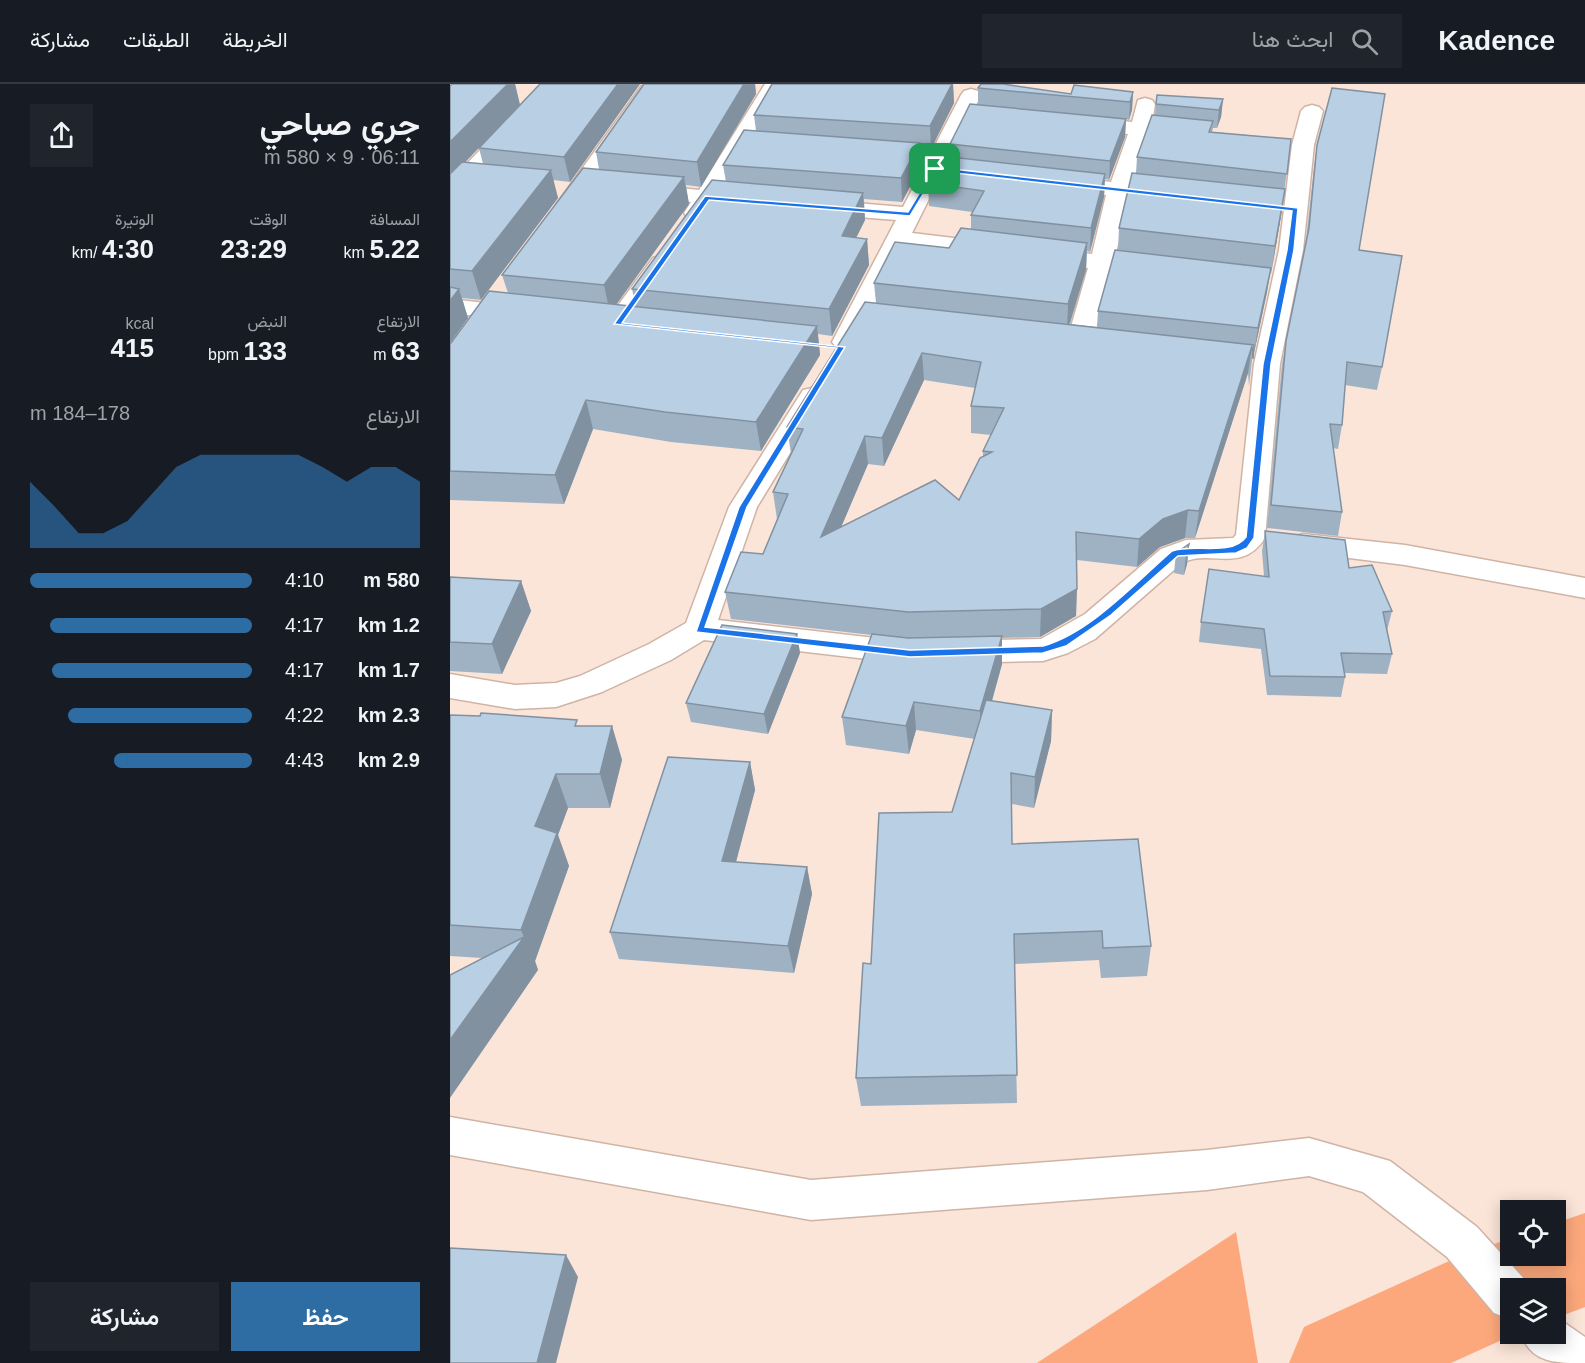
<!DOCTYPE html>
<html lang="ar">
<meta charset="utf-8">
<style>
body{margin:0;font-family:Helvetica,Vazirmatn,sans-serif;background:#20242c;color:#f1f3f6;direction:rtl;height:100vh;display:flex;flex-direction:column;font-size:22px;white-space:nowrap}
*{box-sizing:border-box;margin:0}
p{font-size:20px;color:#9ea1a6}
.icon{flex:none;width:33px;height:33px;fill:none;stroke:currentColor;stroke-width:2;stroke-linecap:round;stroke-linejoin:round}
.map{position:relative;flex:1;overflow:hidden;direction:ltr}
.panel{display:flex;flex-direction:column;background:#171b24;width:450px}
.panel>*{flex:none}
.fabs{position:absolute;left:1050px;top:1116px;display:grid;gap:12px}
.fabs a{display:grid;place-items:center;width:66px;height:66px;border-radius:0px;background:#171b24;box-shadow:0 3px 15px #0003;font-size:30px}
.pin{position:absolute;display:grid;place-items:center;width:51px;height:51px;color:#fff;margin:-26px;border-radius:12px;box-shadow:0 3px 9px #0006}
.round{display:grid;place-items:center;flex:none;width:63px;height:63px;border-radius:0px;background:#20242c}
.headline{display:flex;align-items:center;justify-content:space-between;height:102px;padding:0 30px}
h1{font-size:33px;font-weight:600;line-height:45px}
.figures{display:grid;grid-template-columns:repeat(3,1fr);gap:9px;height:102px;padding:6px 30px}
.figures div{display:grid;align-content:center}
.figures b{font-size:26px;font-weight:600}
.figures small{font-size:16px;font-weight:400}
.figures p{font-size:16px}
.chart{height:168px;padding:12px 30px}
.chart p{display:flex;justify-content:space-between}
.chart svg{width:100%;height:108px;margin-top:6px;fill:#2e6da4;opacity:.7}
.action{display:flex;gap:12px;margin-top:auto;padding:12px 30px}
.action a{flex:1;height:69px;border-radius:0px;background:#2e6da4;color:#fff;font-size:24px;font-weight:600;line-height:69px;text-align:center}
.action a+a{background:#20242c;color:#f1f3f6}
ul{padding:0 30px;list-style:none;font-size:20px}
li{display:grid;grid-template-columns:96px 72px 1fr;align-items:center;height:45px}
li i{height:15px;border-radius:8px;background:#2e6da4}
header{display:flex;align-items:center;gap:36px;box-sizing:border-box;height:84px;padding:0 30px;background:#171b24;border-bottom:2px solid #363941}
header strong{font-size:28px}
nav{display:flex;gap:33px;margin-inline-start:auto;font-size:21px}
.search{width:420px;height:54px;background:#20242c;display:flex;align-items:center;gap:15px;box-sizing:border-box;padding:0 21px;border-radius:0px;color:#9ea1a6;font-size:22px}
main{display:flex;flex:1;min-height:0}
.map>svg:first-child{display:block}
.water{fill:#fca87c}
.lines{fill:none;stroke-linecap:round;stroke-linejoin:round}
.river{fill:#fca87c;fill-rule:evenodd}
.minor-casing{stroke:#cfb4a6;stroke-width:3}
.minor{fill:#fff;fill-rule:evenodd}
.wall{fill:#9fb2c4;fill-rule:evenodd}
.shaded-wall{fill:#8291a0}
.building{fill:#b9cfe4;stroke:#8291a0;stroke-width:1.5;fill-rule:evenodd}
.route{fill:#1a73e8;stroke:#fff;stroke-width:1.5;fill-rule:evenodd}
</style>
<header>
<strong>Kadence</strong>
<div class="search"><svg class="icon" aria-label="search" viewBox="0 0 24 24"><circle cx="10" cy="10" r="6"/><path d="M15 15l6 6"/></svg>ابحث هنا</div>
<nav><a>الخريطة</a><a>الطبقات</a><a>مشاركة</a></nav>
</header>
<main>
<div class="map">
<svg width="1135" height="1279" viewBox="0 0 1135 1279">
<rect width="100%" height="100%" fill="#fbe4d8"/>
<path class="water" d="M786 1148 808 1279H587Z"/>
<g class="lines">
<path class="river" d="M1135 1129V1223L1106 1234V1204H1060V1250H1065L1001 1279H839L854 1243 997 1178 1060 1154V1172H1106V1139Z"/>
<defs>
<g id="minor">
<path d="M94 0H115L8 115 0 117V97Z"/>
<path d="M193 0H213L125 126H109L106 121Z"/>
<path d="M315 0H335L270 108 303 112 306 117 303 122 295 124 263 121 254 134H238L234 129 241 118 186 112 183 107 186 102 194 100 249 106Z"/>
<path d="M521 5 528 7 531 11 462 149 545 159 553 161 557 166 553 171 545 173 456 162 408 258 404 263 395 266 386 263 382 258 446 136 371 130 363 128 360 123 363 118 371 116 453 123 511 11 514 7Z"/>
<path d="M695 14 702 16 705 20 702 40 749 45 752 50 749 55 741 56 699 52 682 101 729 107 732 112 729 117 721 119 679 114 665 173 715 180 718 185 715 190 706 192 662 187 642 260 638 265 629 268 620 265 616 260 638 184 585 177 581 172 585 167 593 165 642 170 656 111 601 104 598 99 601 94 609 92 661 98 678 50 631 45 623 44 620 39 623 34 631 33 682 38 688 16Z"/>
<path d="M862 21 869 23 873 27 864 61 853 166 830 280 815 454C791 491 761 464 732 479L645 555 618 569 593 577 460 580 254 556 221 576 152 608 106 623 65 625 0 614V590L65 601 106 599 130 592 199 560 236 539 279 423 353 306 362 304 371 306 375 312 307 423 268 536 460 558 591 555 635 530 711 465 736 456 783 454 786 451 804 280 829 166 842 61 851 27 855 23Z"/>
<path d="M211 172 219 174 223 179 176 245 167 248 158 245 154 240 158 235 203 174Z"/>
<path d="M0 215 70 223 79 225 82 230 79 235 70 237 0 229Z"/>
<path d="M853 450 955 461 1135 494V514L955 481 843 467 838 460 843 453Z"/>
<path d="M0 1033 361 1096 757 1066 859 1054 940 1077 1027 1143 1076 1197 1079 1204H1060V1235L1044 1229 997 1173 913 1108 859 1092 757 1106 361 1136 0 1071Z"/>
<path d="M1106 1233 1135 1253V1279C1104 1279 1082 1279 1071 1250H1106Z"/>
</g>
</defs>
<use href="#minor" class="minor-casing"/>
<use href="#minor" class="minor"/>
</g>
<g class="wall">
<path d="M65 0 70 21 90 0H190L120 98 103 96 108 114 31 216 12 214 18 234 0 259V2ZM39 53 29 64 33 80 15 78Z"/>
<path d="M194 0H305L306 10 251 103 236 101 239 120 166 221 186 223 182 205 276 98 273 81 306 47 304 31 322 0H503L504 19 481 65 471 64V82L452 118 414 115 415 136 406 154 417 155 419 181 382 252 368 250 370 271 311 367 221 358 143 345 114 420 0 416V259L58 209 52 191 149 85 146 68Z"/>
<path d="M528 4 621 10 683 8 682 26 679 36 676 35 675 53 659 96 655 95 654 113 640 168 637 167 636 186 620 240 647 243 648 227 668 166 669 144 686 89 687 73 705 31 706 20 773 15 771 33 767 44H763L762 48 841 55 831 132 821 190 820 189 817 208 804 269 803 268 799 302 798 289 745 454H735L710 463 687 483 627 476 626 532 590 553 552 554V580L542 617 602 626 601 657 584 724 562 720V760L701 862 697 892 651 894 649 876 564 880 567 1019 411 1022 406 994 421 880 502 728 525 655 466 646 459 670 396 661 392 633 422 551 281 535 275 508 313 470 327 435 323 408 341 370 337 343 426 219 424 199 499 164 521 145V131L522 128 479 122 478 99 500 73V60L528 21ZM474 296 525 304 521 322V349L541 351 533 367V372L509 416 391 443 418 380 434 382Z"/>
<path d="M867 61 909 166 932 283 927 306 895 301 892 341 888 365 883 364 892 428 888 452 817 444 832 280 836 257 856 156 864 83Z"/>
<path d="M815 447 899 484 942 527 937 547 942 570 937 590 894 589 895 593 891 613 817 611 811 565 749 558 751 538 814 492 812 467Z"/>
<path d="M739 460 737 480 734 491 724 489 726 469Z"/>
<path d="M0 493 71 497 81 527 52 590 0 587Z"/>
<path d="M347 550 350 569 318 650 241 638 236 619Z"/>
<path d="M0 631 129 642H162L172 676 160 724H118L108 751 119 782 85 877 88 886 32 874 0 872Z"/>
<path d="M300 678 305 706 286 778 357 783 362 810 344 889 169 875 160 848Z"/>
</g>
<g class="shaded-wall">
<path d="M58 0H65L70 21 0 94V58Z"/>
<path d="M168 0H190L120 98 114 73Z"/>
<path d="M294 0H305L306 10 251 103 247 78Z"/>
<path d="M502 0H503L504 19 481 65 480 42Z"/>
<path d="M683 8 682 26 679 36 680 18Z"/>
<path d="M773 15 771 33 767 44 769 26Z"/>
<path d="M676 35 675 53 659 96 660 77Z"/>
<path d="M470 59 471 82 452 118 451 94Z"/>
<path d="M101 86 108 114 31 216 22 187Z"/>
<path d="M655 90 654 113 640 168 641 144Z"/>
<path d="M234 93 239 120 160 229 154 201Z"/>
<path d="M835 105 831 132 821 190 825 162Z"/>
<path d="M413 109 415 136 394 178 392 152Z"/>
<path d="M417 155 419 181 382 252 379 225Z"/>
<path d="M637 159 636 186 617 248 618 220Z"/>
<path d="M821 184 817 208 804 269 808 244Z"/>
<path d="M9 205 18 234 0 259V217Z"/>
<path d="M367 242 370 271 311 367 306 338Z"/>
<path d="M802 262 798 289 745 454 749 427Z"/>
<path d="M472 269 474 296 434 382 432 354Z"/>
<path d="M136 316 143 345 114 420 105 391Z"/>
<path d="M415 352 418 380 375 481 371 453Z"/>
<path d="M738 426 735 454 710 463 687 483 689 455 713 435Z"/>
<path d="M739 460 737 480 734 491 736 471Z"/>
<path d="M71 497 81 527 52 590 42 560Z"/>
<path d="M627 505 626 532 590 553 591 525Z"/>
<path d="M347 550 350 569 318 650 314 630Z"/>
<path d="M552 552V580L531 656 530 627Z"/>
<path d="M464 618 466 646 459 670 456 642Z"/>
<path d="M602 626 601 657 584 724 585 693Z"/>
<path d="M162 642 172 676 160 724 150 690Z"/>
<path d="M300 678 305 706 279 804 272 777Z"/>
<path d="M106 690 118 724 108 751 119 782 85 877 88 886 0 1014V956L74 853 71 846 85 742Z"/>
<path d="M357 783 362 810 344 889 338 862Z"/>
<path d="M116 1171 128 1193 106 1279H87Z"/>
</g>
<g class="building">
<path d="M2 0H58L0 58V2Z"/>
<path d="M90 0H168L114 73 29 64Z"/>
<path d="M194 0H294L247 78 146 68Z"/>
<path d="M322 0H502L480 42 304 31Z"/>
<path d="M531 0H553L621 10 624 1 683 8 680 18 528 4Z"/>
<path d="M882 4 935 10 909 166 952 172 932 283 897 278 892 341 880 340 892 428 821 421 836 257 859 144 867 61Z"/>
<path d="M707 11 773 15 769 26 706 20Z"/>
<path d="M520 20 676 35 660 77 500 60Z"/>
<path d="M702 31 763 37 759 48 841 55 837 90 687 73Z"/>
<path d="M294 46 470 59 451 94 273 81Z"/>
<path d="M491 72 655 90 641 144 521 131 534 107 478 99Z"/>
<path d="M12 78 101 86 22 187 0 185V89H1Z"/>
<path d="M133 84 234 93 154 201 52 191Z"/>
<path d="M682 89 835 105 825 162 669 144Z"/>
<path d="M262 96 413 109 392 152 417 155 379 225 182 205Z"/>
<path d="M511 144 637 159 618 220 424 199 445 158 499 164Z"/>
<path d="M665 166 821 184 808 244 648 227Z"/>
<path d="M0 203 9 205 0 217Z"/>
<path d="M39 207 367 242 306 338 215 328 136 316 105 391 0 387V259H1Z"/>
<path d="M415 218 804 261 803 275 802 262 749 427 738 426 713 435 689 455 626 448 627 505 591 525 458 528 275 508 291 468 313 470 338 410 323 408 353 345 337 343ZM472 269 531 278 521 322 554 324 533 367 542 368 530 374 509 416 485 396 371 453 415 352 432 354Z"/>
<path d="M815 447 895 456 899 484 922 481 942 527 933 528 942 570 891 569 895 593 820 592 814 545 751 538 759 485 819 493Z"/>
<path d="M739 460 736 471 726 469Z"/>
<path d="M0 493 71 497 42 560 0 558Z"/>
<path d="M272 541 347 550 314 630 236 619Z"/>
<path d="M422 550 458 554 552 552 530 627 464 618 456 642 392 633Z"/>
<path d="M536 616 602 626 585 693 561 689 562 760 688 755 701 862 653 864 652 847 564 850 567 991 406 994 413 879 421 880 429 729 502 728Z"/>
<path d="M31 629 127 636 125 642H162L150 690H106L85 742 107 749 71 846 0 841V631L30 632Z"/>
<path d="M218 673 300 678 272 777 357 783 338 862 160 848Z"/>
<path d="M74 853 0 956V891Z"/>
<path d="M0 1164 116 1171 87 1279H0Z"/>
</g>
<path class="route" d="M485 83 848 124 844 166 821 280 804 454 797 464 786 469 728 472 661 531 616 562 593 569 460 573 246 548 289 423 387 264 164 240 255 112 458 128ZM487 87 842 127 837 166 813 280 796 453C781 473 744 459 722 467 685 499 640 549 593 562L460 566 255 543 297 423 395 263 172 239 259 116 460 132Z"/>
</svg>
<div class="fabs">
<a><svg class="icon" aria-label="locate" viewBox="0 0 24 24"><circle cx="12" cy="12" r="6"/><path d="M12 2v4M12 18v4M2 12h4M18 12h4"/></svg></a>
<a><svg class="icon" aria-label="layers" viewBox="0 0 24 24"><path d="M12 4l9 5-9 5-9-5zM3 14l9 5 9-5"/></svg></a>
</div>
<div class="pin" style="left:485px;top:85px;background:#1e9e55"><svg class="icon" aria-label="arrive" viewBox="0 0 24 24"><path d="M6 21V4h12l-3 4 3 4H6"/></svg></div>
</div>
<section class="panel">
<div class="headline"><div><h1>جري صباحي</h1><p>06:11 · 9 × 580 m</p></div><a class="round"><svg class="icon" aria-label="share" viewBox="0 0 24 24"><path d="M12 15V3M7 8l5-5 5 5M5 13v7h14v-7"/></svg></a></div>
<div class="figures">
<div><p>المسافة</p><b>5.22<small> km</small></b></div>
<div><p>الوقت</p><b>23:29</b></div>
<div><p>الوتيرة</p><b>4:30<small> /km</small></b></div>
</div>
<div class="figures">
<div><p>الارتفاع</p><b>63<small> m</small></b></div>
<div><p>النبض</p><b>133<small> bpm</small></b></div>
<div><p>kcal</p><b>415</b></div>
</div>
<div class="chart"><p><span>الارتفاع</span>178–184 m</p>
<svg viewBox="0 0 160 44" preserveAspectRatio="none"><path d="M0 44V17L10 27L20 38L30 38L40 33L50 22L60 11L70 6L80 6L90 6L100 6L110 6L120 11L130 17L140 11L150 11L160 17V44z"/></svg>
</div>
<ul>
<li><b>580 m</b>4:10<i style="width:100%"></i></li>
<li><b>1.2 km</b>4:17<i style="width:91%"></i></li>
<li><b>1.7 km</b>4:17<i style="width:90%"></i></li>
<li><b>2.3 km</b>4:22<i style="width:83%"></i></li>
<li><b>2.9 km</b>4:43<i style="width:62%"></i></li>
</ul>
<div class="action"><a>حفظ</a><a>مشاركة</a></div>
</section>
</main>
